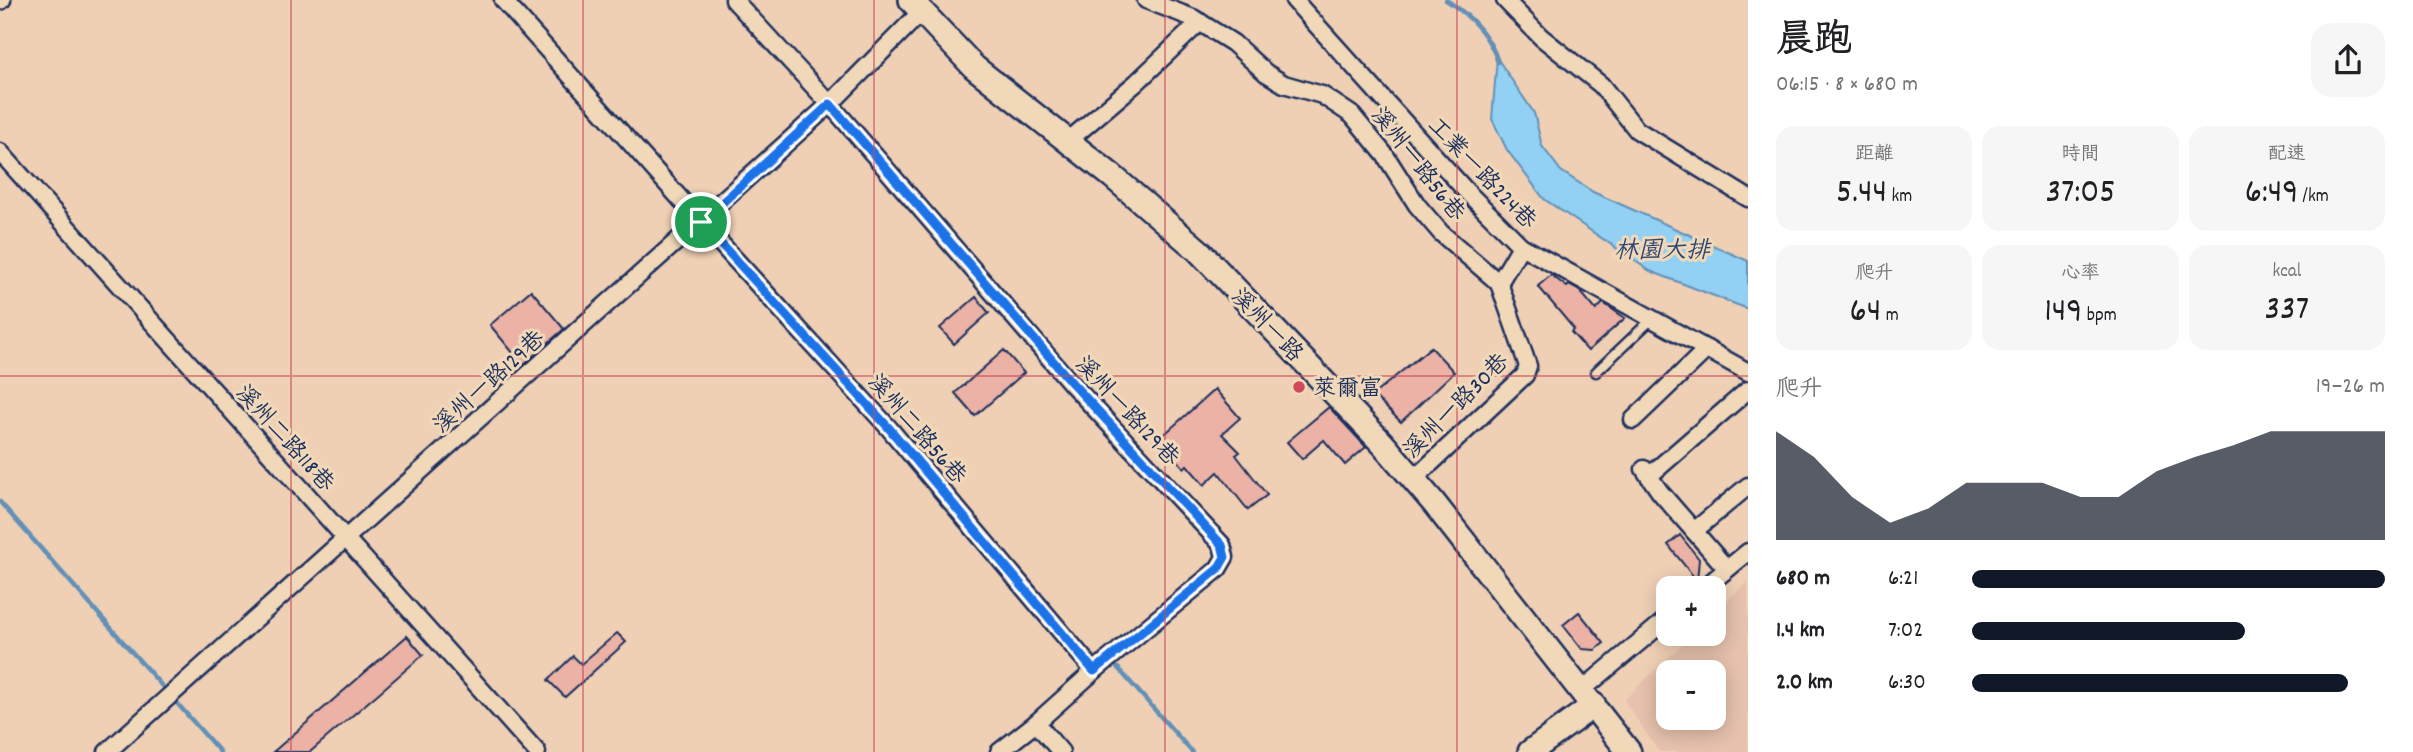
<!DOCTYPE html>
<html lang="zh-TW">
<meta charset="utf-8">
<style>
body{margin:0;font-family:Dekko,"LXGW WenKai TC",sans-serif;background:#f6f6f6;color:#202124;height:100vh;display:flex;flex-direction:column;font-size:26px;white-space:nowrap}
*{box-sizing:border-box;margin:0}
p{font-size:23px;color:#757577}
.icon{flex:none;width:38px;height:38px;fill:none;stroke:currentColor;stroke-width:2;stroke-linecap:round;stroke-linejoin:round}
.map{position:relative;flex:1;overflow:hidden}
.panel{display:flex;flex-direction:column;background:#fff;width:665px}
.panel>*{flex:none}
.fabs{position:absolute;left:1656px;top:576px;display:grid;gap:14px}
.fabs a{display:grid;place-items:center;width:70px;height:70px;border-radius:14px;background:#fff;box-shadow:0 4px 18px #0003;font-size:35px}
.pin{position:absolute;display:grid;place-items:center;width:60px;height:60px;color:#fff;margin:-30px;border:4px solid #fff;border-radius:50%;box-shadow:0 2px 7px #0007}
.round{display:grid;place-items:center;flex:none;width:74px;height:74px;border-radius:21px;background:#f6f6f6}
.summary{display:flex;align-items:center;justify-content:space-between;height:119px;padding:0 28px}
h1{font-size:38px;font-weight:600;line-height:52px}
.stats{display:grid;grid-template-columns:repeat(3,1fr);gap:10px;height:119px;padding:7px 28px}
.stats div{display:grid;align-content:center;border-radius:18px;background:#f6f6f6;text-align:center}
.stats b{font-size:35px;font-weight:600}
.stats small{font-size:19px;font-weight:400}
.stats p{font-size:19px}
.chart{height:196px;padding:14px 28px}
.chart p{display:flex;justify-content:space-between}
.chart svg{width:100%;height:126px;margin-top:7px;fill:#111827;opacity:.7}
ul{padding:0 28px;list-style:none;font-size:23px}
li{display:grid;grid-template-columns:112px 84px 1fr;align-items:center;height:52px}
li i{height:18px;border-radius:9px;background:#111827}
main{display:flex;flex:1;min-height:0}
.map>svg:first-child{display:block}
.built{fill:#e6c1ad;fill-rule:evenodd}
.water{fill:#92d1f3;stroke:#6290b7;stroke-width:2}
.lines{fill:none;stroke-linecap:round;stroke-linejoin:round}
.stream{stroke:#6290b7;stroke-width:4.5}
.building{fill:#ebb2a5;stroke:#1b2f5e;stroke-width:2}
.lane-casing{stroke:#1b2f5e;stroke-width:13}
.street-casing{stroke:#1b2f5e;stroke-width:21}
.secondary-casing{stroke:#1b2f5e;stroke-width:28}
.lane{stroke:#f1d8b9;stroke-width:8}
.street{stroke:#f1d8b9;stroke-width:16}
.secondary{stroke:#f1d8b9;stroke-width:23}
.route-casing{stroke:#fff;stroke-width:14}
.route{stroke:#1a73e8;stroke-width:9}
.grid{fill:none;stroke:#c8485b;stroke-width:2;stroke-opacity:0.55}
.poi-dot{fill:#d1495b;stroke:#f1d8b9;stroke-width:2.5}
.labels{text-anchor:middle;stroke-width:6;stroke-linejoin:round;paint-order:stroke}
.street-label{font-size:23px;fill:#1b2f5e;stroke:#f1d8b9}
.poi-label{font-size:23px;fill:#1b2f5e;stroke:#f1d8b9;text-anchor:start}
.water-label{font-size:24px;font-style:italic;fill:#2d4774;stroke:#f1d8b9}
</style>
<main>
<div class="map">
<svg width="1748" height="752" viewBox="0 0 1748 752">
<rect width="100%" height="100%" fill="#f0d0b5"/>
<filter id="ink" filterUnits="userSpaceOnUse"><feTurbulence type="fractalNoise" baseFrequency=".0143" numOctaves="2"/><feDisplacementMap in="SourceGraphic" scale="14" xChannelSelector="R" yChannelSelector="G"/><feConvolveMatrix kernelMatrix="1 2 1 2 8 2 1 2 1" color-interpolation-filters="sRGB"/></filter>
<g filter="url(#ink)">
<path class="built" d="M1748 581V752H1659L1624 700 1693 634H1713V614ZM1668 672H1713V718H1668Z"/>
<path class="water" d="M1497 58 1534 113 1542 146 1561 171 1593 192 1748 261V309L1650 271 1544 199 1507 150 1492 119Z"/>
<g class="lines">
<g class="stream">
<path d="M1446 0C1470 15 1489 34 1498 62"/>
<path d="M0 502 220 752"/>
<path d="M1117 667 1192 752"/>
</g>
</g>
<g class="building">
<path d="M1551 275 1567 287 1569 285 1580 291 1596 310 1603 303 1625 318 1588 351 1571 332 1574 329 1538 286Z"/>
<path d="M531 290 564 329 523 365 490 325Z"/>
<path d="M976 297 989 313 954 344 940 328Z"/>
<path d="M1431 347 1454 372 1401 422 1373 395Z"/>
<path d="M1004 350 1024 373 975 416 955 393Z"/>
<path d="M1215 389 1240 418 1222 434 1240 452 1236 455 1267 495 1248 510 1218 472 1204 485 1187 465 1184 468 1159 439Z"/>
<path d="M1329 407 1366 447 1345 465 1324 440 1302 459 1287 442Z"/>
<path d="M1680 535 1699 559 1697 581 1668 545Z"/>
<path d="M1579 612 1604 643 1595 650 1582 649 1563 625Z"/>
<path d="M617 633 626 642 565 697 548 680 573 656 581 664Z"/>
<path d="M407 636 423 655 310 752H273Z"/>
</g>
<g class="lines">
<defs>
<path id="lane" d="M1596 372 1652 319"/>
<g id="street">
<path d="M503 0 701 222 888 427 1094 671"/>
<path d="M734 0 830 104 1071 383 1222 545 1225 557 1218 569 1094 671 1036 723 999 752"/>
<path d="M1146 0 1193 18 1233 43 1266 73 1284 84 1322 95 1352 115 1385 155 1417 205 1441 233 1499 283"/>
<path d="M1294 0 1467 192 1521 246 1748 372"/>
<path d="M1505 0 1541 37 1601 85 1637 130 1748 198"/>
<path d="M0 1 2 0"/>
<path d="M1068 141 1136 83 1200 22"/>
<path d="M0 152 537 752"/>
<path d="M1633 420 1707 349"/>
<path d="M1644 469 1660 492 1727 569"/>
<path d="M1649 476 1748 390"/>
<path d="M1413 480 1525 375 1528 366 1499 283 1521 246"/>
<path d="M1694 531 1748 486"/>
<path d="M1704 588 1748 552"/>
<path d="M1582 690 1668 618"/>
<path d="M1036 723 1061 752"/>
<path d="M107 752 830 104 921 12"/>
</g>
<g id="secondary">
<path d="M911 0 974 67 1112 176 1199 251 1383 444 1433 502 1629 752"/>
<path d="M1530 752 1594 705"/>
</g>
</defs>
<use href="#lane" class="lane-casing"/>
<use href="#street" class="street-casing"/>
<use href="#secondary" class="secondary-casing"/>
<use href="#lane" class="lane"/>
<use href="#street" class="street"/>
<use href="#secondary" class="secondary"/>
</g>
</g>
<g class="lines" filter="url(#ink)">
<defs>
<path id="route" d="M830 104 1072 383 1222 545 1225 557 1218 569 1094 671 888 427 701 222Z"/>
</defs>
<use href="#route" class="route-casing"/>
<use href="#route" class="route"/>
</g>
<path class="grid" d="M291 0V752M583 0V752M874 0V752M1165 0V752M1457 0V752M0 376H1748"/>
<circle class="poi-dot" cx="1299" cy="387" r="7"/>
<g class="labels">
<g class="street-label">
<text transform="translate(1419 163) rotate(52)" y="8">溪州一路56巷</text>
<text transform="translate(1483 172) rotate(46)" y="8">工業一路224巷</text>
<text transform="translate(1268 324) rotate(46)" y="8">溪州一路</text>
<text transform="translate(488 381) rotate(-42)" y="8">溪州一路129巷</text>
<text transform="translate(1455 405) rotate(-45)" y="8">溪州一路30巷</text>
<text transform="translate(1128 410) rotate(47)" y="8">溪州一路129巷</text>
<text transform="translate(918 428) rotate(49)" y="8">溪州二路56巷</text>
<text transform="translate(286 437) rotate(48)" y="8">溪州二路118巷</text>
</g>
<g class="poi-label">
<text x="1313" y="395">萊爾富</text>
</g>
<g class="water-label">
<text x="1662" y="257">林園大排</text>
</g>
</g>
</svg>
<div class="fabs">
<a>+</a>
<a>−</a>
</div>
<div class="pin" style="left:701px;top:222px;background:#1e9e55"><svg class="icon" aria-label="arrive" viewBox="0 0 24 24"><path d="M6 21V4h12l-3 4 3 4H6"/></svg></div>
</div>
<section class="panel">
<div class="summary"><div><h1>晨跑</h1><p>06:15 · 8 × 680 m</p></div><a class="round"><svg class="icon" aria-label="share" viewBox="0 0 24 24"><path d="M12 15V3M7 8l5-5 5 5M5 13v7h14v-7"/></svg></a></div>
<div class="stats">
<div><p>距離</p><b>5.44<small> km</small></b></div>
<div><p>時間</p><b>37:05</b></div>
<div><p>配速</p><b>6:49<small> /km</small></b></div>
</div>
<div class="stats">
<div><p>爬升</p><b>64<small> m</small></b></div>
<div><p>心率</p><b>149<small> bpm</small></b></div>
<div><p>kcal</p><b>337</b></div>
</div>
<div class="chart"><p><span>爬升</span>19–26 m</p>
<svg viewBox="0 0 160 44" preserveAspectRatio="none"><path d="M0 44V6L10 15L20 29L30 38L40 33L50 24L60 24L70 24L80 29L90 29L100 20L110 15L120 11L130 6L140 6L150 6L160 6V44z"/></svg>
</div>
<ul>
<li><b>680 m</b>6:21<i style="width:100%"></i></li>
<li><b>1.4 km</b>7:02<i style="width:66%"></i></li>
<li><b>2.0 km</b>6:30<i style="width:91%"></i></li>
</ul>
</section>
</main>
